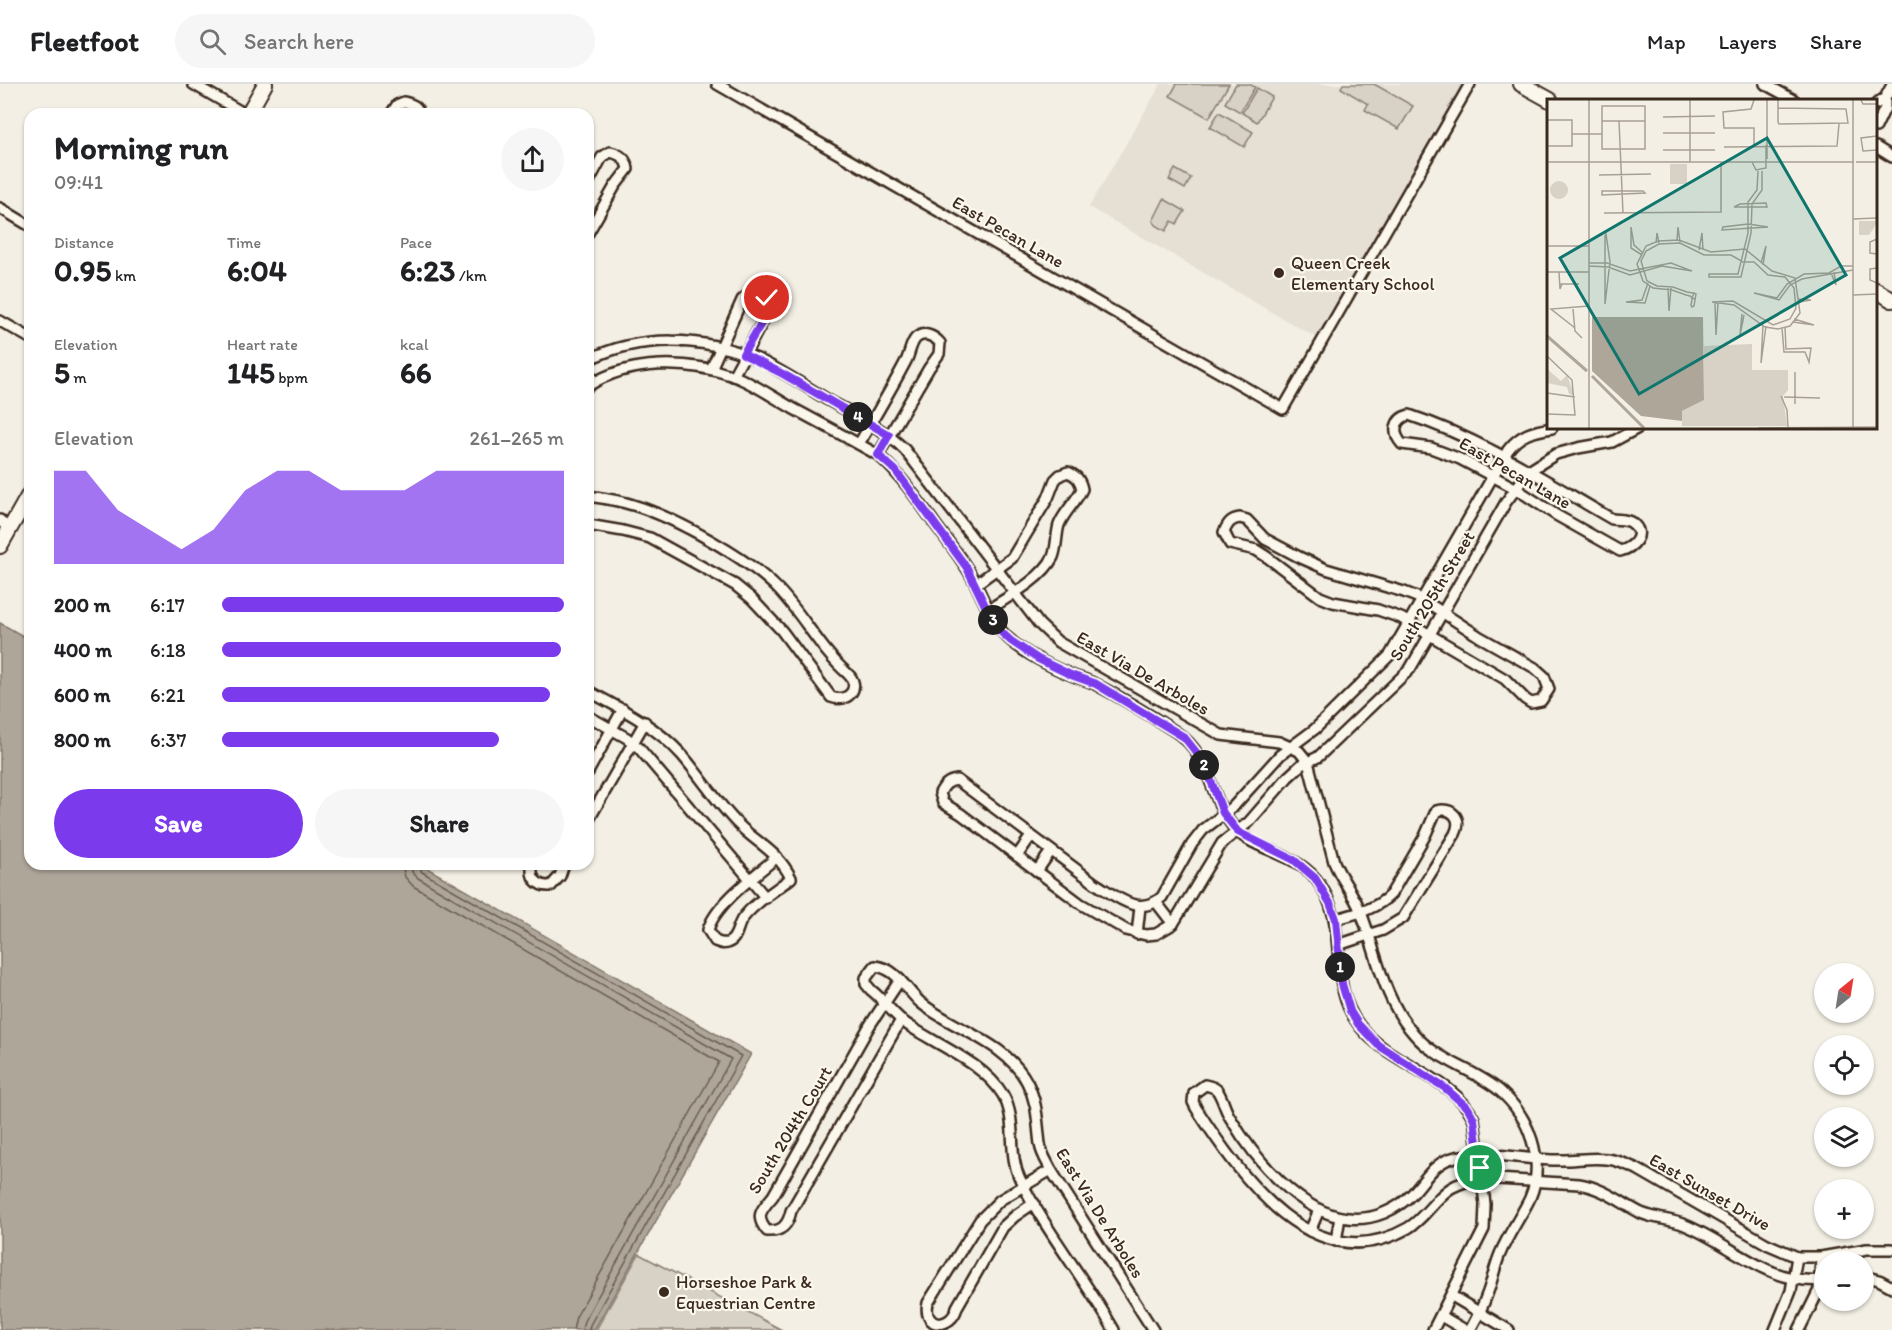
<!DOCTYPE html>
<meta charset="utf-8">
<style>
body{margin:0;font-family:Itim,sans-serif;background:#f6f6f6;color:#202124;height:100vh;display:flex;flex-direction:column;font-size:22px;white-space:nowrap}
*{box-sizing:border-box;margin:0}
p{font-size:20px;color:#757577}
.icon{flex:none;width:33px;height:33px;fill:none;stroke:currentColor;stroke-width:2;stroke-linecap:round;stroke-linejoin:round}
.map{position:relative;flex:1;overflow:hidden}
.sheet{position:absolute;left:24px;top:24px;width:570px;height:762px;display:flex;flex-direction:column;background:#fff;border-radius:18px;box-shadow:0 2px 4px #0004}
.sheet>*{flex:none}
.needle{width:39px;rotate:30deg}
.fabs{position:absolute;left:1814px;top:879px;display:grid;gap:12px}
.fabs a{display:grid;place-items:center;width:60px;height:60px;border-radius:50%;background:#fff;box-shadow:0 2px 4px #0004;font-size:30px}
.pin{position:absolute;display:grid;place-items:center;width:51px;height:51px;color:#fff;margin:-26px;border:3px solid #fff;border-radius:50%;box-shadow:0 2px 6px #0007}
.km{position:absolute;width:30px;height:30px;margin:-15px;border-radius:50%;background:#222;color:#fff;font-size:16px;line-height:30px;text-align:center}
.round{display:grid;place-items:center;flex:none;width:63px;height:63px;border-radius:32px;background:#f6f6f6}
.head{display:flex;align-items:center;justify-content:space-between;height:102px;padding:0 30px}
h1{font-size:33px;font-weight:700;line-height:45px}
.metrics{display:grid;grid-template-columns:repeat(3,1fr);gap:9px;height:102px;padding:6px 30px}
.metrics div{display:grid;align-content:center}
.metrics b{font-size:30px;font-weight:700}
.metrics small{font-size:16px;font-weight:400}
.metrics p{font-size:16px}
.chart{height:168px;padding:12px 30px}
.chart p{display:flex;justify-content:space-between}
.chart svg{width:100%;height:108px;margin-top:6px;fill:#7c3aed;opacity:.7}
.primary-button{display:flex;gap:12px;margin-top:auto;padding:12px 30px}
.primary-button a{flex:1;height:69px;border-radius:36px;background:#7c3aed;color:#fff;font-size:24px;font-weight:700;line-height:69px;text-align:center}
.primary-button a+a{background:#f6f6f6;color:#202124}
ul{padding:0 30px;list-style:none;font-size:20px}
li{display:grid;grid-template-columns:96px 72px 1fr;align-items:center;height:45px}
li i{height:15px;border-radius:8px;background:#7c3aed}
header{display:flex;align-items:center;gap:36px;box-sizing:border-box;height:84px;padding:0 30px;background:#fff;border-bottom:2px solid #e0e0e0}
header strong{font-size:28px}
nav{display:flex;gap:33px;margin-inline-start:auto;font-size:21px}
.search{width:420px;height:54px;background:#f6f6f6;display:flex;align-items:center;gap:15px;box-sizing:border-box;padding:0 21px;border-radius:33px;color:#757577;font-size:22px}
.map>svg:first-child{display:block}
.built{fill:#e5dfd4}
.green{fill:#d8d1c6;stroke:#8a7e72;stroke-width:1.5}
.water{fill:#afa69a;stroke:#817468;stroke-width:1.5}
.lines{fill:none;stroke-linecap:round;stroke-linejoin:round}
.shore{stroke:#695c50;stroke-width:1.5}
.minor-casing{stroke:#3b2a1e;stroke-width:14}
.secondary-casing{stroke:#3b2a1e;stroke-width:18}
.minor{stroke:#fbf7ec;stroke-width:9}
.secondary{stroke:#fbf7ec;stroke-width:14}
.route-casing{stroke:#fff;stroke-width:12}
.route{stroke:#7c3aed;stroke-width:8}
.poi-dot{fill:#3b2a1e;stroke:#fbf7ec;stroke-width:2}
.labels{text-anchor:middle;stroke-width:4.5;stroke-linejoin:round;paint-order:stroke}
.street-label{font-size:18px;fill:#3b2a1e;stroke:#fbf7ec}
.poi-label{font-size:18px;fill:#3b2a1e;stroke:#fbf7ec;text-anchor:start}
.inset-river{fill:none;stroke:#afa69a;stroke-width:3}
.inset-road{fill:none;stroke:#a9a095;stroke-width:1.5}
.view{fill:#0f766e;fill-opacity:0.15;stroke:#0f766e;stroke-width:3}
.inset-edge{fill:none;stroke:#3b2a1e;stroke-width:3}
</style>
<header>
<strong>Fleetfoot</strong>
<div class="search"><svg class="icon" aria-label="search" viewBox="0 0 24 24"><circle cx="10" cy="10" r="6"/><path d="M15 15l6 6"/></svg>Search here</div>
<nav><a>Map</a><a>Layers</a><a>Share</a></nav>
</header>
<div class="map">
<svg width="1892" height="1246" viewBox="0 0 1892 1246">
<rect width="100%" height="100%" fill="#f3efe4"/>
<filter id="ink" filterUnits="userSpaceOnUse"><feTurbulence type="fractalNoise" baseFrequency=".0167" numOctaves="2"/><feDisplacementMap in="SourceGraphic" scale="12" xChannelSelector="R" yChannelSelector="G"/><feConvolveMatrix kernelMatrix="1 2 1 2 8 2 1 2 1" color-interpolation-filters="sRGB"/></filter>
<g filter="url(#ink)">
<path class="built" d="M1161 0H1463L1317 254 1089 123Z"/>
<g class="green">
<path d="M1177 0H1229L1209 34 1170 12Z"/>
<path d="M1236 0H1249L1255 3 1240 28 1225 19Z"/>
<path d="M1343 0H1374L1413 22 1399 45 1365 26 1368 20 1341 4Z"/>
<path d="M1257 4 1272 13 1257 38 1242 29Z"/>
<path d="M1219 28 1253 48 1244 63 1210 43Z"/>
<path d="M1175 85 1191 94 1185 105 1169 96Z"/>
<path d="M1164 115 1185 127 1177 140 1172 137 1166 147 1156 141 1153 137Z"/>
<path d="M639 1170 782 1246H596Z"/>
</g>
<path class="water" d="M0 539 30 556V780H420L751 970 594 1246H0Z"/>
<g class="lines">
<g class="shore">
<path d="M402 780 405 793 413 802 719 978 576 1233 573 1246"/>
<path d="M411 780 412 788 418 794 731 975 584 1237 582 1246"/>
<path d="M418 780 422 788 741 972 590 1241 589 1246"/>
</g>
<defs>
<g id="minor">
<path d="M193 0 245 30"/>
<path d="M717 0 1283 325 1470 0"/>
<path d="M1765 0 1794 16"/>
<path d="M1876 20 1885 14 1892 1"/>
<path d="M391 30 397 21 404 18C412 20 418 22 419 30"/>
<path d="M1876 43 1885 24V14"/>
<path d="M1876 63 1892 73"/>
<path d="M588 99 602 73 610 68C620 70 626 74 628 85L615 102 588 149"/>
<path d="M0 124 30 142"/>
<path d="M0 237 30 254"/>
<path d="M588 276C640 250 703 252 757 275 781 286 805 302 828 316 855 331 883 344 905 366L1039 540 1058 558 1221 651 1279 658 1299 667 1308 678 1334 778C1341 795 1353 809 1360 826 1377 868 1382 914 1414 950 1437 977 1474 985 1500 1007 1529 1032 1546 1077 1530 1114 1521 1133 1508 1150 1500 1170 1494 1184 1492 1199 1486 1213 1482 1225 1476 1235 1470 1246"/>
<path d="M711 285 742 216C754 203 772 208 769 226L733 292"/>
<path d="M588 287 594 298"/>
<path d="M588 302C630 275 688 276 734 292 755 300 774 314 794 325 822 340 850 355 878 371 901 391 917 415 935 440 946 455 958 470 968 486 982 508 988 535 1008 554 1024 569 1048 581 1069 590 1077 594 1086 595 1095 600 1122 614 1150 631 1176 648 1213 672 1208 716 1236 746 1257 767 1293 768 1316 795 1352 840 1325 897 1359 941 1389 981 1452 991 1474 1035L1485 1120 1484 1145 1433 1246"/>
<path d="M1409 331C1482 355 1546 397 1612 435 1619 436 1627 435 1632 439 1647 450 1633 464 1620 467L1556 431 1515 404 1460 375 1431 364 1402 360C1392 349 1394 335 1409 331Z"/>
<path d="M1552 344C1533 347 1520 350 1508 366L1390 571 1315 645 1280 671 1233 723 1203 746 1192 760 1162 813C1139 833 1117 813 1096 800L957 696C948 697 944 701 940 709L943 719 961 730 1081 820 1126 846 1146 851 1156 850 1173 840 1222 759 1249 738 1288 693 1301 681 1318 673 1410 585 1506 418 1529 387 1556 370 1578 364 1612 358 1638 344"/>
<path d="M859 360C875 332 892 304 907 275 910 268 911 259 916 254 924 247 934 252 940 259L939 270 929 284 878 371"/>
<path d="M588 412C603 414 618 416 633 421 674 433 748 474 778 505 803 531 820 565 847 589 862 602 849 620 831 613L782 547 751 514 735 501 650 454 623 447 588 441"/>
<path d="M1240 434 1247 436 1265 455 1299 473 1326 485 1404 508 1422 515 1480 553 1535 584 1544 592 1549 605 1541 617 1531 619 1525 615 1505 595 1401 534 1378 526 1333 518 1320 513 1267 473 1256 466 1230 460 1224 448C1228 439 1231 435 1240 434Z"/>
<path d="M0 436 9 446"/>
<path d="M976 500 1012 474 1048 414 1055 396 1060 391 1068 388C1077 392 1080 396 1082 405 1076 418 1064 428 1059 441 1056 451 1057 463 1053 473 1042 495 1008 513 988 526"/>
<path d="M588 607C622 625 656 642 682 671 701 693 717 719 737 739 757 760 777 766 791 794 776 806 755 818 743 834 737 841 738 854 729 858 724 861 720 859 715 857L708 846C715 820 757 790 777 773"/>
<path d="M588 632 627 654 639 664 766 814"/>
<path d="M588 688 623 625"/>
<path d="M588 737 645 638"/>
<path d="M1017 772 1031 752"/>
<path d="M533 780C529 793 537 803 551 802L560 792 564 780"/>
<path d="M1037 787 1051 767"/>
<path d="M1156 818 1173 840"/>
<path d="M1336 835C1355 830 1377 825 1391 810L1425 752 1436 727C1452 723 1463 734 1455 750L1403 834 1383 846 1338 861"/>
<path d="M1137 850 1140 823"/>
<path d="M900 896 870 941 773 1112C762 1125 754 1132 767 1147 782 1148 788 1141 791 1127L901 936"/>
<path d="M1034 1119 1015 1132 1003 1143 957 1223C952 1246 922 1245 928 1219L980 1136 1000 1116 1051 1086"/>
<path d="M1310 1147 1319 1126"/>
<path d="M1336 1157 1340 1133"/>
<path d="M1863 1192 1879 1196 1892 1203"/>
<path d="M1824 1196C1770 1202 1732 1160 1685 1141 1671 1135 1655 1135 1641 1129 1620 1118 1603 1104 1579 1100L1482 1094C1471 1096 1461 1098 1451 1104 1435 1114 1425 1134 1408 1144 1314 1198 1240 1092 1196 1024L1193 1018 1194 1009 1205 1001C1210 1002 1214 1003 1217 1006 1223 1014 1225 1027 1231 1035 1254 1074 1301 1130 1348 1134 1373 1137 1397 1126 1413 1109 1424 1097 1433 1081 1449 1075 1479 1064 1529 1077 1562 1076 1577 1076 1592 1073 1607 1075 1618 1076 1628 1081 1637 1085L1767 1160 1797 1173H1821L1867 1165H1892"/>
<path d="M1452 1212 1509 1246"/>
<path d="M1441 1232 1465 1246"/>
<path d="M1114 1246C1085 1195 1045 1146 1020 1095 1007 1068 1018 1037 1003 1011 984 979 937 961 908 941 894 932 885 917 871 906L866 900V894L875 882C897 884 906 906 921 919 954 946 1005 957 1027 998 1038 1020 1037 1037 1040 1060 1041 1069 1047 1078 1051 1086L1153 1246"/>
<path d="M1775 1246 1791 1207 1797 1173"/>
<path d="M1799 1246 1819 1206 1821 1173"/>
</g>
<g id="secondary">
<path d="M1521 0 1550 16"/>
<path d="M248 30 265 0"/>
<path d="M1876 206 1892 216"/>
<path d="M0 462 30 409"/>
</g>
</defs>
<use href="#minor" class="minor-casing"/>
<use href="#secondary" class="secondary-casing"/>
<use href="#minor" class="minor"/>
<use href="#secondary" class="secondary"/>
</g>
</g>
<g class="lines" filter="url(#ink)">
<defs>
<path id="route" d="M767 214 770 221 769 226 743 270 783 290 889 351 878 371 895 386 907 402 967 484 992 536 1001 548 1011 557 1038 575 1071 591 1096 600 1184 653 1200 673 1207 686 1223 729 1238 748 1294 776 1315 794 1330 819 1336 835 1342 900 1350 927 1358 940 1378 961 1445 1004 1468 1024 1474 1035 1480 1084"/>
</defs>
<use href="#route" class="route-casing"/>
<use href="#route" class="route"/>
</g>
<g class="poi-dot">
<circle cx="1279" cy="189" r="6"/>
<circle cx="664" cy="1208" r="6"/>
</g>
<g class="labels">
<g class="street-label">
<text transform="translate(1008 148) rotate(30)" y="6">East Pecan Lane</text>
<text transform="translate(1515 389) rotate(30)" y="6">East Pecan Lane</text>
<text transform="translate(1432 512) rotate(-59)" y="6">South 205th Street</text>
<text transform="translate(1143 589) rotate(30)" y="6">East Via De Arboles</text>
<text transform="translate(790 1046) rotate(-59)" y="6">South 204th Court</text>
<text transform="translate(1710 1108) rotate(30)" y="6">East Sunset Drive</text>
<text transform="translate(1100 1129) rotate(58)" y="6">East Via De Arboles</text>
</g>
<g class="poi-label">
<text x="1291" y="185">Queen Creek<tspan x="1291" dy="21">Elementary School</tspan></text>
<text x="676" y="1204">Horseshoe Park &amp;<tspan x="676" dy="21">Equestrian Centre</tspan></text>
</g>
</g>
<g transform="translate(1547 15)">
<rect width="330" height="330" fill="#f3efe4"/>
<path d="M123 65H140V85H123ZM3 91a9 9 0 1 1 18 0a9 9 0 1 1-18 0ZM312 122H330V124L322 136H312ZM205 245V271H241V291L236 297 240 327H135V312L157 301V247ZM0 270 14 282 20 276 27 296 22 295 20 288 0 284Z" fill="#d8d1c6"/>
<path d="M45 218H156L157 301 135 312V322L94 317 45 272Z" fill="#afa69a"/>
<path class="inset-river" d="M0 237 40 272M45 277 97 329"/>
<path class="inset-road" d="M0 1V47M42 1V329M143 1V63M207 1 204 10 176 13 177 29H207V47M220 1V60M231 1V23L232 25 301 24 299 10 231 9M314 1 316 5H330M55 7H98V50H55ZM116 18 168 17M0 21H25V47H0M55 22H98M72 22 76 114M116 34H168M25 35H55M330 37 314 39 316 52 330 51M177 48 290 47 292 25M116 51H168M0 63H307M205 63 209 71 219 69V46M309 63H330M211 72 210 91 201 103V134L191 175H162V178H194L204 134 205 105 215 91V72M52 76 104 75M55 92H96L98 94 55 96ZM219 104 220 108H187L193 105ZM57 114 174 113V63M306 120 330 119M201 125 221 128 175 131 176 128ZM59 135 63 163 58 205V137ZM330 140 323 143V154L330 155M130 141 131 128 133 143M109 144 110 134 112 144M0 147H42M152 151 155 134 156 151M95 156 84 149V128L87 146 96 154M214 164 219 147 216 166M42 167 61 168 83 176 115 167 145 172 124 164 83 172 60 164H42M330 169 323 170V181L330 184M306 171 255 180 243 186 232 201 207 194 230 199 240 185 257 175 282 174 294 167H306M0 173H42M12 173 13 190 15 185M284 174 289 186 287 173M101 184 95 201 79 203 98 204 103 187M13 185H32M121 189 122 212 124 189M147 194 145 199V201L144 206 145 208 147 207 149 195 147 194H146L140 193 126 188 110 187 100 182 94 162 99 152 112 145 133 144 157 156H184L196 163H207L221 176 238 178 247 189 249 209 243 220 226 226 186 202 165 203 187 206 218 228 231 230 243 227 253 214 248 179 225 172 198 150 164 153 132 141 111 142 99 147 90 165 96 182 106 189 125 191 139 196 143 197 145 199 148 200M306 196 330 195M251 200 264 201 252 203M168 204 169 236 171 204M26 210 28 232 35 239M195 215 193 236 197 216M246 223 267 226 247 220M216 226 214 264 219 227M28 229 4 210 42 207M235 229 237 253H258L262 263 264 249 239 250 238 228M0 257 25 281 28 316 0 315M248 273V305M0 294 28 298M234 297 240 311 241 329M237 298 273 299M211 329 330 328M306 329V1"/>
<path class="view" d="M220 39 299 176 92 295 13 159Z"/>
<rect width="330" height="330" class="inset-edge"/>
</g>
</svg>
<div class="fabs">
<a><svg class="needle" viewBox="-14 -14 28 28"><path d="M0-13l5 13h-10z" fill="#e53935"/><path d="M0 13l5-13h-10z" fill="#757577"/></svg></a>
<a><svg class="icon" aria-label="locate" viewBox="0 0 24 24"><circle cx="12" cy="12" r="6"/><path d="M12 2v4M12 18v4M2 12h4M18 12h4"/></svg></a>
<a><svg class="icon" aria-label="layers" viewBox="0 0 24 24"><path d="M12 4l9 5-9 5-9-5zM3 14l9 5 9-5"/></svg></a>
<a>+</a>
<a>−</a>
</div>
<div class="pin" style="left:1480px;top:1084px;background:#1e9e55"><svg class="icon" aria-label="arrive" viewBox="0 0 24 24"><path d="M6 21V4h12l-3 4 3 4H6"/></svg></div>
<div class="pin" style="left:767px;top:214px;background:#d93025"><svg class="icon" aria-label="check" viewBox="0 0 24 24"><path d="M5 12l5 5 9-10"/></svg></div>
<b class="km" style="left:1340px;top:883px">1</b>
<b class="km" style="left:1204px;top:681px">2</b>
<b class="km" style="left:993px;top:536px">3</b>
<b class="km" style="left:858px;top:333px">4</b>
<section class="sheet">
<div class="head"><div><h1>Morning run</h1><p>09:41</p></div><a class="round"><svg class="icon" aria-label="share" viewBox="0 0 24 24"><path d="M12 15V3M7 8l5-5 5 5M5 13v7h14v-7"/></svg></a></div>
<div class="metrics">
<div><p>Distance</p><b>0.95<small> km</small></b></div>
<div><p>Time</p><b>6:04</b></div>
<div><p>Pace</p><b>6:23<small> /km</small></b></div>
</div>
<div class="metrics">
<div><p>Elevation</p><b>5<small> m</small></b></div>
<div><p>Heart rate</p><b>145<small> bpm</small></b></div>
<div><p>kcal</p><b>66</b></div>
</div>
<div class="chart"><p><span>Elevation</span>261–265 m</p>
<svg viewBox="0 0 160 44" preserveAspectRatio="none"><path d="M0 44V6L10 6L20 22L30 30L40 38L50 30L60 14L70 6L80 6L90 14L100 14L110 14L120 6L130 6L140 6L150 6L160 6V44z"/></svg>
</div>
<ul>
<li><b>200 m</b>6:17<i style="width:100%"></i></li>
<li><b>400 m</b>6:18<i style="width:99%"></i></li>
<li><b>600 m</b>6:21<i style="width:96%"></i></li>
<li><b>800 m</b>6:37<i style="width:81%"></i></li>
</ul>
<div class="primary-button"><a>Save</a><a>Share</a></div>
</section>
</div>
